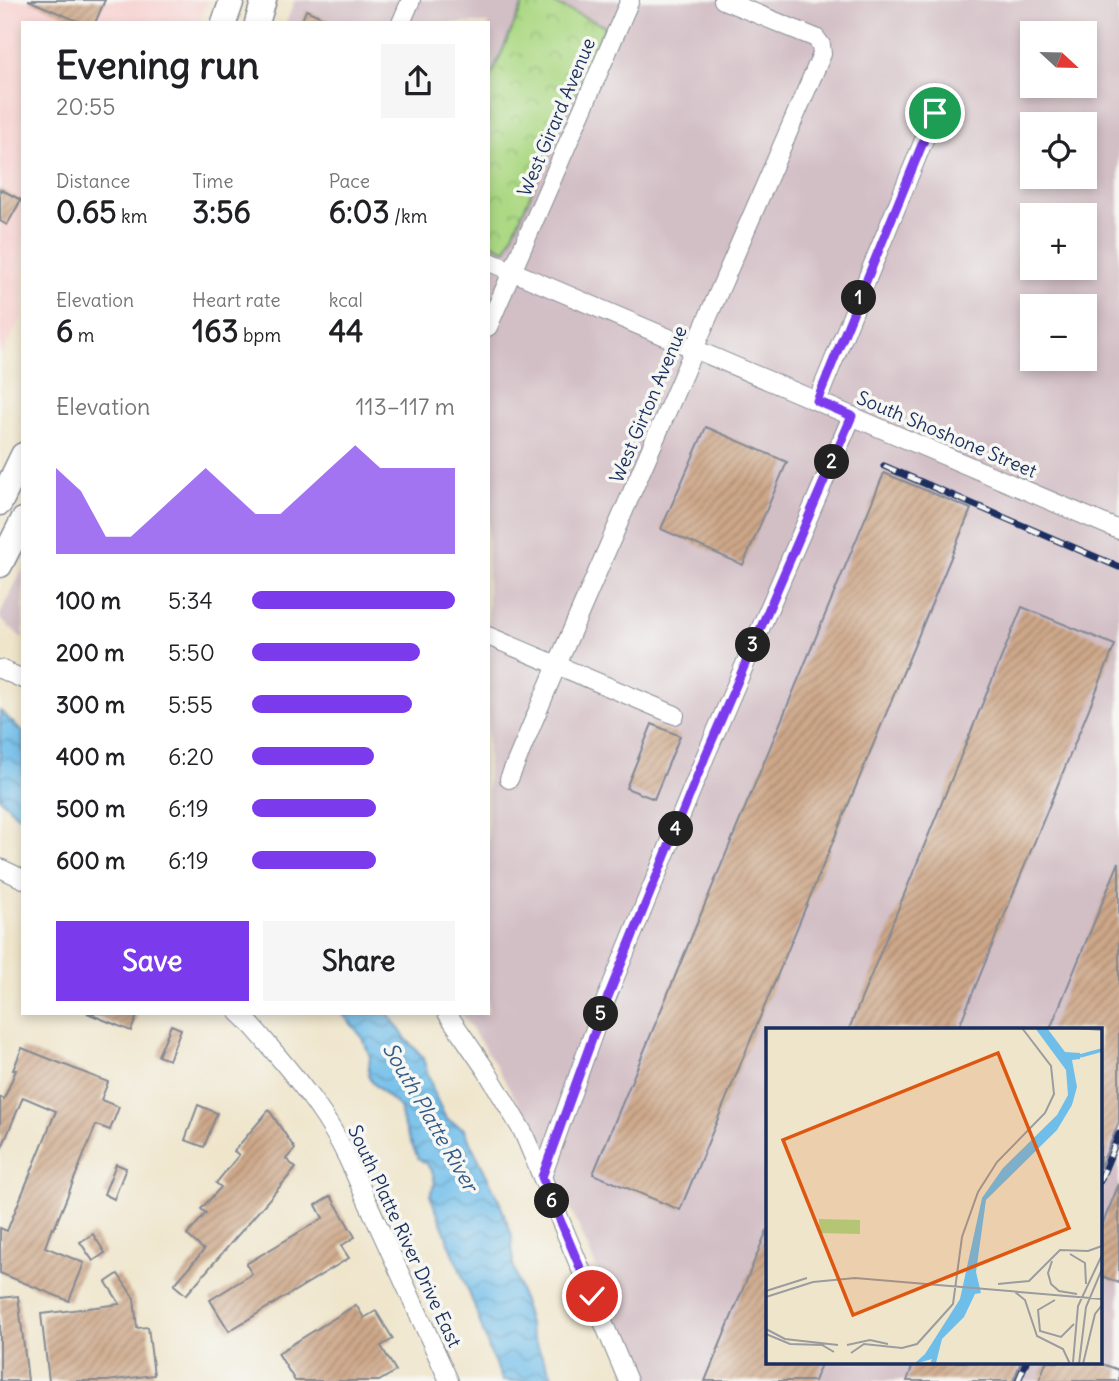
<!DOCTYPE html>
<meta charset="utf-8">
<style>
body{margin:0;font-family:Delius,sans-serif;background:#f6f6f6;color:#202124;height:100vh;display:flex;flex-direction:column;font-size:26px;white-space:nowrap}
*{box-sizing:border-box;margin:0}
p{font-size:23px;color:#757577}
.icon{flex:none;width:38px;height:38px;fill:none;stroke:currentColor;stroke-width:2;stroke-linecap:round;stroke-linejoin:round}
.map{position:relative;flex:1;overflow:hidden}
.drawer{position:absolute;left:21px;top:21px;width:469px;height:994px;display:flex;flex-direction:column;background:#fff;border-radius:0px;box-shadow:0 4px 10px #0003}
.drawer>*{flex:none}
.needle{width:46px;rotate:112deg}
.fabs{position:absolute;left:1020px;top:21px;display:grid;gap:14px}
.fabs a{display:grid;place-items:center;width:77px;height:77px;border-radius:0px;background:#fff;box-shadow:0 4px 10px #0003;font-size:35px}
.pin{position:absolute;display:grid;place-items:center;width:60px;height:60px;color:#fff;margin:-30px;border:4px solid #fff;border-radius:50%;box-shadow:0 2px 7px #0007}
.km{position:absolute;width:35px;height:35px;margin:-18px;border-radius:50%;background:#222;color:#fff;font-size:19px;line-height:35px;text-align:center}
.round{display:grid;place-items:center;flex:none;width:74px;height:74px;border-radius:0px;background:#f6f6f6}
.headline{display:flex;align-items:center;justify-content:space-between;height:119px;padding:0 35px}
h1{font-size:38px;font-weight:700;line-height:52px}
.metrics{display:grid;grid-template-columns:repeat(3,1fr);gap:10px;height:119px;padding:7px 35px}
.metrics div{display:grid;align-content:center}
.metrics b{font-size:30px;font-weight:700}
.metrics small{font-size:19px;font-weight:400}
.metrics p{font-size:19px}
.chart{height:196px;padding:14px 35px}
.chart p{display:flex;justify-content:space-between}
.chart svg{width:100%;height:126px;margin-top:7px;fill:#7c3aed;opacity:.7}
.button{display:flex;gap:14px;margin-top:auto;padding:14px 35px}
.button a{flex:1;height:80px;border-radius:0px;background:#7c3aed;color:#fff;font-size:28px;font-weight:700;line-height:80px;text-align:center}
.button a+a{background:#f6f6f6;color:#202124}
ul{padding:0 35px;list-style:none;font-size:23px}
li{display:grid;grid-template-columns:112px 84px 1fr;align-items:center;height:52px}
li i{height:18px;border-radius:9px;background:#7c3aed}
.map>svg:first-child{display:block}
.built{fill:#f7d0cf}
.industrial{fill:#d2bec5;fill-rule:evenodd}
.park{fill:url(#park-crowns);stroke:#648472;stroke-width:2}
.water{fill:url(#water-waves);stroke:#4576a4;stroke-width:2}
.building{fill:url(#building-hatch)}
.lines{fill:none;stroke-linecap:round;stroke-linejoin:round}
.minor-casing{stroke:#858a94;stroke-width:20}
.highway-casing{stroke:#858a94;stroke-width:27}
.minor{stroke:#fff;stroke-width:18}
.highway{stroke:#fff;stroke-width:24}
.rail-casing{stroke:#1b2f5e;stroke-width:7}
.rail{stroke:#f6f6f2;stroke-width:4.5;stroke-dasharray:13;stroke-linecap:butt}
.route-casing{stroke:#fff;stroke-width:14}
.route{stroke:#7c3aed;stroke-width:9}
.labels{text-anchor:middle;stroke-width:7;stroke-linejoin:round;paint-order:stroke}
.street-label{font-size:19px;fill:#1b2f5e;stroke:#f6f6f2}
.water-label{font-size:21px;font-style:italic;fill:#345a88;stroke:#f6f6f2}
.inset-river{fill:none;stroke:#6fbeea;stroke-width:3.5}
.inset-road{fill:none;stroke:#9a9c9f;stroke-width:2}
.view{fill:#de5710;fill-opacity:0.15;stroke:#de5710;stroke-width:3.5}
.inset-edge{fill:none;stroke:#1b2f5e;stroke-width:3.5}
</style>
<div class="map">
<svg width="1119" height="1381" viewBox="0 0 1119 1381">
<defs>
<pattern id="park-crowns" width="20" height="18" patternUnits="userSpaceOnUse" patternTransform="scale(1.75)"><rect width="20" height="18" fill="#add985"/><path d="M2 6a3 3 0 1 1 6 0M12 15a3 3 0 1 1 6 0" fill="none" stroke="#94bb75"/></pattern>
<pattern id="water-waves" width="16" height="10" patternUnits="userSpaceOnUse" patternTransform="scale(1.75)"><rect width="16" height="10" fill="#6fbeea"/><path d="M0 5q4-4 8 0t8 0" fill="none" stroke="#5a9bc1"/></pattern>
<pattern id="building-hatch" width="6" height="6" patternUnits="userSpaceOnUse" patternTransform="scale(1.75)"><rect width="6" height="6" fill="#cea788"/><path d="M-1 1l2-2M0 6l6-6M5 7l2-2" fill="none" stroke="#a68872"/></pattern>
</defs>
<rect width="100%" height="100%" fill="#f6f6f2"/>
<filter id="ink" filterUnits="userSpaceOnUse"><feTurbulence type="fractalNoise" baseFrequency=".0143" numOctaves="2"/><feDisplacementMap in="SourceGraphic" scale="14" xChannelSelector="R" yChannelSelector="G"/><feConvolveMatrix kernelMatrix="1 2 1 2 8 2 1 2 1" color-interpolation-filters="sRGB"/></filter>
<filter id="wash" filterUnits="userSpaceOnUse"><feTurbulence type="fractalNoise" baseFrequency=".00686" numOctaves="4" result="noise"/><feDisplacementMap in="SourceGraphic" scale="28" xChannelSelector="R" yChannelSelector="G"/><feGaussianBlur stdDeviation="1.57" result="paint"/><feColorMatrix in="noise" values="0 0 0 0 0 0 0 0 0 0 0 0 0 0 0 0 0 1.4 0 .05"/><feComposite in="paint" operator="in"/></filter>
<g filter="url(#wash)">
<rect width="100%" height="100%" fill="#efe5cb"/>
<path class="built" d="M0 0H208L199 23H23V315L0 357Z"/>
<g class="industrial">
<path d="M295 0H1119V1381H645L565 1195 532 1126 494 1062 461 1013H488V23H286ZM1032 33H1085V86H1032ZM1032 124H1085V177H1032ZM1032 215H1085V268H1032ZM1032 306H1085V359H1032ZM767 1029H1100V1362H767Z"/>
<path d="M23 569V639L0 619V614Z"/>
</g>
<path class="park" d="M525 0H546L605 26 506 250 488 242V83Z"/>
<g class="water">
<path d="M0 711 23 732V818L16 814 0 798Z"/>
<path d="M342 1013H388L406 1039 422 1056 436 1098 446 1119 463 1128 499 1200 512 1236 513 1264 532 1336 555 1381H503L491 1355 474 1305 430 1195 435 1184 433 1174 427 1164 418 1158 404 1127 400 1108 373 1083 368 1075 370 1057 363 1038Z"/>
</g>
<g id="blocks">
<g class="building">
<path d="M28 0H105L95 23H82Z"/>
<path d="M306 10 335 23H301Z"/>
<path d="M0 189 21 200 7 225 0 221Z"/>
<path d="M706 427 787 462 743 565 661 529Z"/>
<path d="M884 473 971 509 680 1210 593 1174Z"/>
<path d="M1022 607 1115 645 958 1029H849Z"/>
<path d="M652 724 680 736 654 799 626 788Z"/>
<path d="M1119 862V1122L1100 1168V1029H1050Z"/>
<path d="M87 1013H138L131 1031Z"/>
<path d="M171 1025 181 1029 169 1060 158 1056Z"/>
<path d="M22 1048 108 1082 101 1100 119 1107 110 1130 96 1125 54 1229 52 1228 45 1247 84 1263 69 1301 0 1273V1228L7 1231 56 1111 23 1097 0 1152V1097L4 1099 16 1070H13Z"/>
<path d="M198 1105 217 1113 204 1147 185 1140Z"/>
<path d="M269 1110 295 1149 286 1159 296 1168 186 1295 174 1285 204 1250 187 1235 206 1213 201 1209 221 1187 216 1183 239 1155 234 1151Z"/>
<path d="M116 1164 126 1168 114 1199 104 1194Z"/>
<path d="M1119 1184V1283L1100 1275V1230Z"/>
<path d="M331 1196 355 1237 341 1246 349 1258 229 1331 210 1300 252 1274 246 1264 323 1218 316 1205Z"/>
<path d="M767 1230V1362H822L814 1381H705Z"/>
<path d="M93 1234 105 1253 93 1261 80 1242Z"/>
<path d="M118 1274 134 1298 137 1328 148 1327 154 1375 107 1381H49L41 1314 120 1304 106 1282Z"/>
<path d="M18 1296 28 1381H0V1298Z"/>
<path d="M356 1305 364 1318 376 1311 393 1339 381 1346 396 1371 379 1381H295L278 1353Z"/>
<path d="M914 1362H1021L1013 1381H907Z"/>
<path d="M1046 1362H1097L1119 1370V1381H1039Z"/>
</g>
</g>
</g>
<g filter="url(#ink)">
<use href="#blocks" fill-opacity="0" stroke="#858a94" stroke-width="2"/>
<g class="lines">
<defs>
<g id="minor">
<path d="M401 23 411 0"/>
<path d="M488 261 1119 530"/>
<path d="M488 327 630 0"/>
<path d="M817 401 935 113"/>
<path d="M488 636 675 715"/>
<path d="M0 669 23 679"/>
<path d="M509 779 557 665 822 54 821 45 816 38 723 0"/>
<path d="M0 868 23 879"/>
<path d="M239 1013C253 1025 264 1040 276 1054 303 1086 329 1119 347 1157L449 1381"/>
<path d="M447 1013 486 1070 523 1132 628 1381"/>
<path d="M542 1177 602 1009 705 757 852 416"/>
</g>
<g id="highway">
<path d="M224 23 232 0"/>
<path d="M257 23 264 0"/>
<path d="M0 503 23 455"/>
<path d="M0 565 23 520"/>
</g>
</defs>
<use href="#minor" class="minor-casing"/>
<use href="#highway" class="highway-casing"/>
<use href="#minor" class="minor"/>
<use href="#highway" class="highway"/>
<defs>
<g id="rail">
<path d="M884 466 1119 567"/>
<path d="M1100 1181 1119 1134"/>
<path d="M1018 1381 1026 1362"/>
</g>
</defs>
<use href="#rail" class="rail-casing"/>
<use href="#rail" class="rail"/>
</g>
</g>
<g class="lines" filter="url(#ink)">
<defs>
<path id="route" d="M592 1296 542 1177 603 1009 705 757 852 416 817 401 935 113"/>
</defs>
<use href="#route" class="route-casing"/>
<use href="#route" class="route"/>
</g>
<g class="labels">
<g class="street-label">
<text transform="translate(556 117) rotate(-67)" y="7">West Girard Avenue</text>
<text transform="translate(648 404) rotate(-67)" y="7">West Girton Avenue</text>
<text transform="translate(947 434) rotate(23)" y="7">South Shoshone Street</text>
<text transform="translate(405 1236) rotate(65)" y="7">South Platte River Drive East</text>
</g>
<g class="water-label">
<text transform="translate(430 1117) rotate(60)" y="7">South Platte River</text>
</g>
</g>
<g transform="translate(766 1028)">
<rect width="336" height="336" fill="#efe5cb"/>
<path d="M53 191 94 192V206L53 205Z" fill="#add985"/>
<path d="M269 0H281L299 24 314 25V31L306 32 311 59 306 77 291 102 220 172 210 244 215 265 209 266 198 289 176 311 170 335 164 336 166 331 148 336 159 326 194 271 216 170 237 140 291 87 302 67 300 42Z" fill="#6fbeea"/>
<path class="inset-river" d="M314 28 336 22"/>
<path class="inset-road" d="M309 0 336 2M304 226 319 235 320 256M286 233 282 245 285 256 293 263 311 266M232 256 263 253 294 222 322 223 336 218M0 263 41 250M249 264 259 272 271 308 297 321 304 336M0 269 47 254 89 250 336 271M289 272 272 282 274 303 295 309 308 296M0 301 19 311 72 317M0 306 24 316 56 317 68 324M81 317 104 312 122 316M85 325 98 316 136 320 151 316 187 276 196 209 212 164 231 134 279 85 288 66 285 38 256 0M307 334 312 278 336 227M313 336 320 279 336 241M317 336 329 286 336 277"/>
<path class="view" d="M232 25 303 200 87 287 17 112Z"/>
<rect width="336" height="336" class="inset-edge"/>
</g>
</svg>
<div class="fabs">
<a><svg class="needle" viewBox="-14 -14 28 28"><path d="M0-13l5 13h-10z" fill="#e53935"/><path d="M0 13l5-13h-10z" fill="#757577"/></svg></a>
<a><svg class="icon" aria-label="locate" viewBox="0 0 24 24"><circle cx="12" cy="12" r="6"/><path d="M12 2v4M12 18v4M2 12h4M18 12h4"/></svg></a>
<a>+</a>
<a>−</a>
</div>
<div class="pin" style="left:935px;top:113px;background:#1e9e55"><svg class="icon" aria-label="arrive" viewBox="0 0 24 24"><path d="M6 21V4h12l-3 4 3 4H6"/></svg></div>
<div class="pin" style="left:592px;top:1296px;background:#d93025"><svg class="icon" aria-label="check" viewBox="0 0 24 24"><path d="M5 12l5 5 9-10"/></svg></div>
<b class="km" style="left:859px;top:298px">1</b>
<b class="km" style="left:832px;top:462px">2</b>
<b class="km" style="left:753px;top:645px">3</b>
<b class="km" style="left:676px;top:829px">4</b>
<b class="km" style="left:601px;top:1014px">5</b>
<b class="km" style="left:552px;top:1201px">6</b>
<section class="drawer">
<div class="headline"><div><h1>Evening run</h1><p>20:55</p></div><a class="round"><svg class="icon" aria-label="share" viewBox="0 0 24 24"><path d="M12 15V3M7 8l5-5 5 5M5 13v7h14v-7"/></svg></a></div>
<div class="metrics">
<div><p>Distance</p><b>0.65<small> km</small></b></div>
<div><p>Time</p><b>3:56</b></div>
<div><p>Pace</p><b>6:03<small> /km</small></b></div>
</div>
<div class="metrics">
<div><p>Elevation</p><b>6<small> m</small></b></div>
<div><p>Heart rate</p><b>163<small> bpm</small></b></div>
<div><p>kcal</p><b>44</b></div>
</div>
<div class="chart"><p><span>Elevation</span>113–117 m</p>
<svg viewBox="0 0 160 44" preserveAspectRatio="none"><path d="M0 44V14L10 22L20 38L30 38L40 30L50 22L60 14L70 22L80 30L90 30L100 22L110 14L120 6L130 14L140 14L150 14L160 14V44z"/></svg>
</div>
<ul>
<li><b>100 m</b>5:34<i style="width:100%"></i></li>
<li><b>200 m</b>5:50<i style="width:83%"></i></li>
<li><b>300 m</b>5:55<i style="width:79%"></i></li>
<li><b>400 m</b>6:20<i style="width:60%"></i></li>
<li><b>500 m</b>6:19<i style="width:61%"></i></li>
<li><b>600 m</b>6:19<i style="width:61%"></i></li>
</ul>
<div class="button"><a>Save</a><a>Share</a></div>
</section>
</div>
